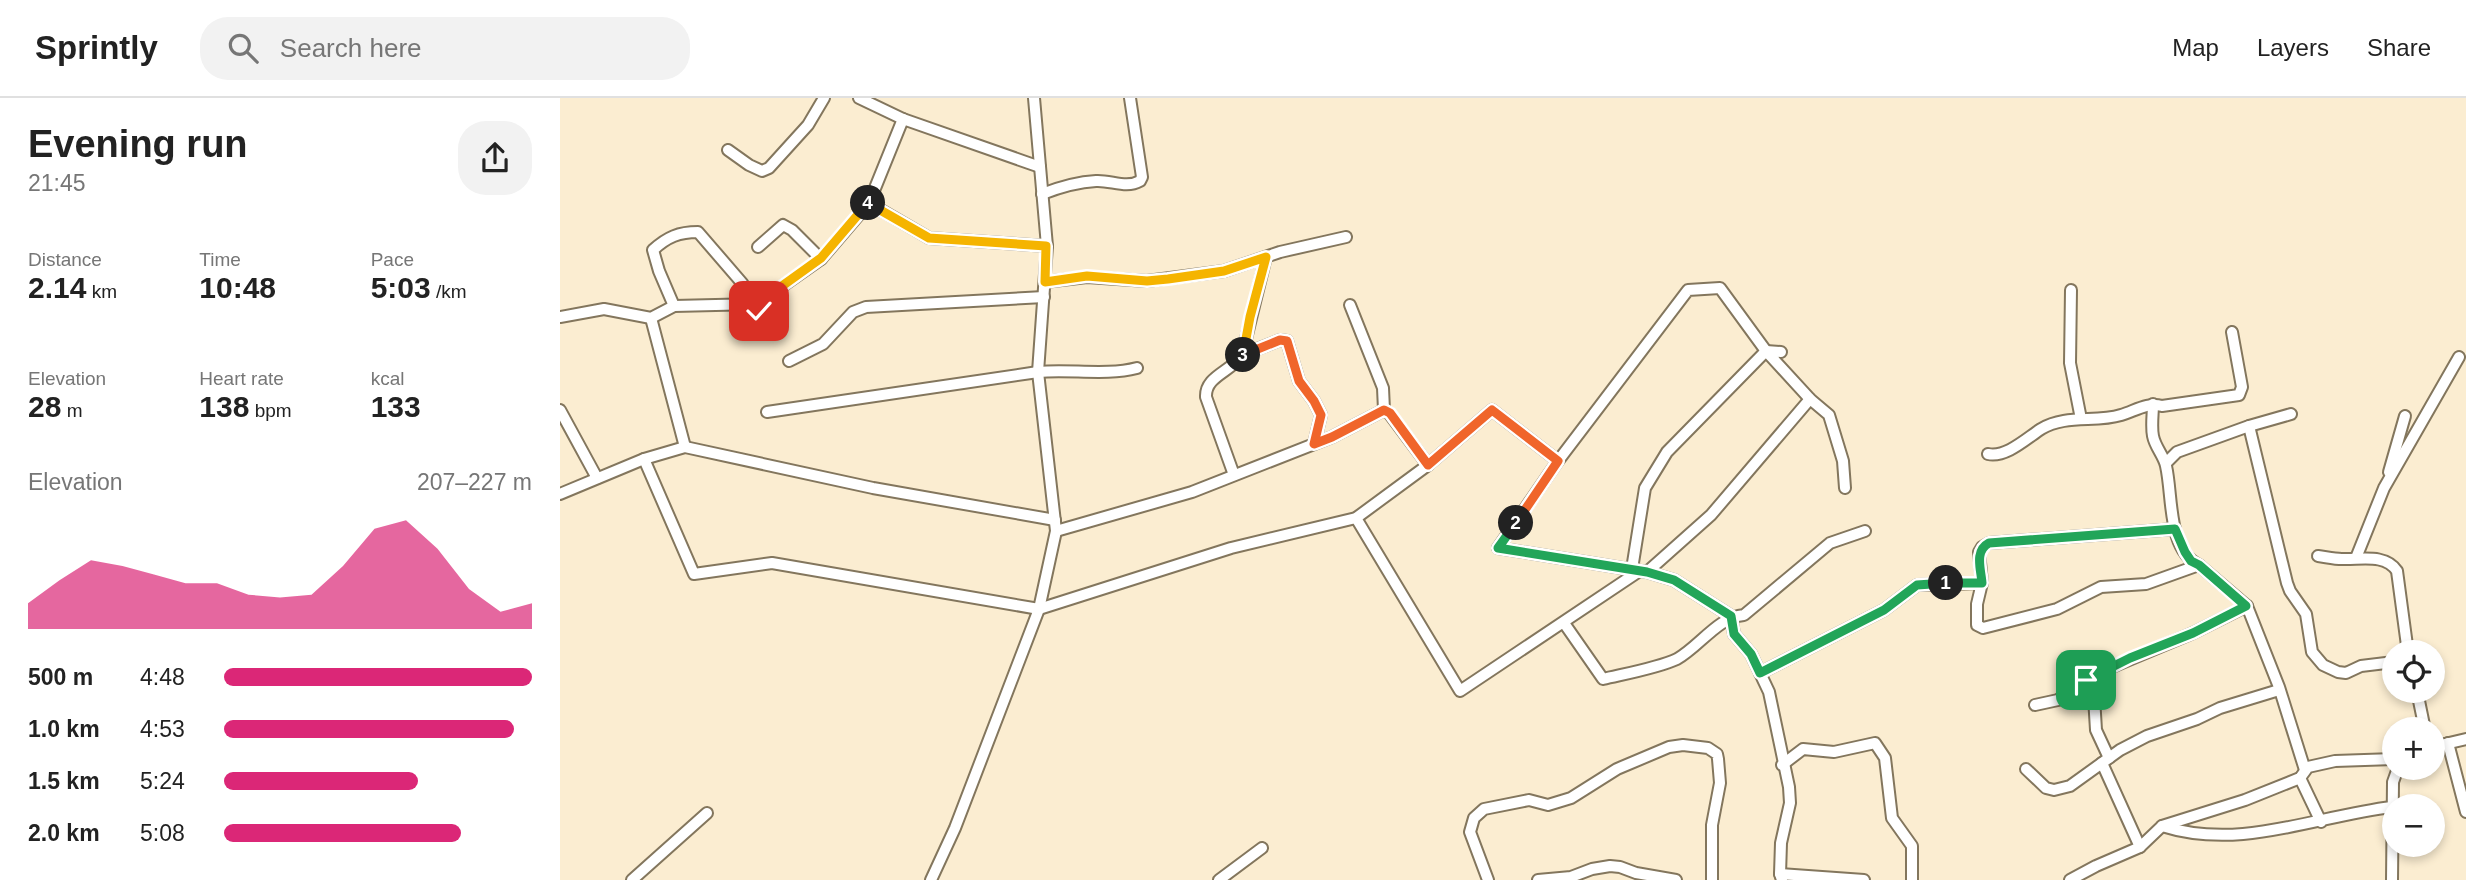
<!DOCTYPE html>
<meta charset="utf-8">
<style>
body{margin:0;font-family:Arial,sans-serif;background:#f2f2f2;color:#222;height:100vh;display:flex;flex-direction:column;font-size:26px;white-space:nowrap}
*{box-sizing:border-box;margin:0}
p{font-size:23px;color:#767676}
.icon{flex:none;width:38px;height:38px;fill:none;stroke:currentColor;stroke-width:2;stroke-linecap:round;stroke-linejoin:round}
.map{position:relative;flex:1;overflow:hidden}
.drawer{display:flex;flex-direction:column;background:#fff;width:560px}
.drawer>*{flex:none}
.controls{position:absolute;left:1822px;top:542px;display:grid;gap:14px}
.controls a{display:grid;place-items:center;width:63px;height:63px;border-radius:50%;background:#fff;box-shadow:0 4px 10px #0003;font-size:35px}
.pin{position:absolute;display:grid;place-items:center;width:60px;height:60px;color:#fff;margin:-30px;border-radius:14px;box-shadow:0 4px 10px #0006}
.km{position:absolute;width:35px;height:35px;margin:-18px;border-radius:50%;background:#222;color:#fff;font-size:19px;line-height:35px;text-align:center}
.round{display:grid;place-items:center;flex:none;width:74px;height:74px;border-radius:28px;background:#f2f2f2}
.overview{display:flex;align-items:center;justify-content:space-between;height:119px;padding:0 28px}
h1{font-size:38px;font-weight:700;line-height:52px}
.metrics{display:grid;grid-template-columns:repeat(3,1fr);gap:10px;height:119px;padding:7px 28px}
.metrics div{display:grid;align-content:center}
.metrics b{font-size:30px;font-weight:700}
.metrics small{font-size:19px;font-weight:400}
.metrics p{font-size:19px}
.chart{height:196px;padding:14px 28px}
.chart p{display:flex;justify-content:space-between}
.chart svg{width:100%;height:126px;margin-top:7px;fill:#db2777;opacity:.7}
ul{padding:0 28px;list-style:none;font-size:23px}
li{display:grid;grid-template-columns:112px 84px 1fr;align-items:center;height:52px}
li i{height:18px;border-radius:9px;background:#db2777}
header{display:flex;align-items:center;gap:42px;box-sizing:border-box;height:98px;padding:0 35px;background:#fff;border-bottom:2px solid #e0e0e0}
header strong{font-size:33px}
nav{display:flex;gap:38px;margin-inline-start:auto;font-size:24px}
.search{width:490px;height:63px;background:#f2f2f2;display:flex;align-items:center;gap:18px;box-sizing:border-box;padding:0 24px;border-radius:28px;color:#767676;font-size:26px}
main{display:flex;flex:1;min-height:0}
.map>svg:first-child{display:block}
.lines{fill:none;stroke-linecap:round;stroke-linejoin:round}
.minor-casing{stroke:#83765d;stroke-width:14}
.minor{stroke:#fff;stroke-width:10}
.split-1-casing{stroke:#fff;stroke-width:14}
.split-2-casing{stroke:#fff;stroke-width:14}
.split-3-casing{stroke:#fff;stroke-width:14}
.split-4-casing{stroke:#fff;stroke-width:14}
.split-5-casing{stroke:#fff;stroke-width:14}
.split-1{stroke:#22a559;stroke-width:9}
.split-2{stroke:#22a559;stroke-width:9}
.split-3{stroke:#f0652b;stroke-width:9}
.split-4{stroke:#f5b400;stroke-width:9}
.split-5{stroke:#f5b400;stroke-width:9}
</style>
<header>
<strong>Sprintly</strong>
<div class="search"><svg class="icon" aria-label="search" viewBox="0 0 24 24"><circle cx="10" cy="10" r="6"/><path d="M15 15l6 6"/></svg>Search here</div>
<nav><a>Map</a><a>Layers</a><a>Share</a></nav>
</header>
<main>
<section class="drawer">
<div class="overview"><div><h1>Evening run</h1><p>21:45</p></div><a class="round"><svg class="icon" aria-label="share" viewBox="0 0 24 24"><path d="M12 15V3M7 8l5-5 5 5M5 13v7h14v-7"/></svg></a></div>
<div class="metrics">
<div><p>Distance</p><b>2.14<small> km</small></b></div>
<div><p>Time</p><b>10:48</b></div>
<div><p>Pace</p><b>5:03<small> /km</small></b></div>
</div>
<div class="metrics">
<div><p>Elevation</p><b>28<small> m</small></b></div>
<div><p>Heart rate</p><b>138<small> bpm</small></b></div>
<div><p>kcal</p><b>133</b></div>
</div>
<div class="chart"><p><span>Elevation</span>207–227 m</p>
<svg viewBox="0 0 160 44" preserveAspectRatio="none"><path d="M0 44V35L10 27L20 20L30 22L40 25L50 28L60 28L70 32L80 33L90 32L100 22L110 9L120 6L130 16L140 30L150 38L160 35V44z"/></svg>
</div>
<ul>
<li><b>500 m</b>4:48<i style="width:100%"></i></li>
<li><b>1.0 km</b>4:53<i style="width:94%"></i></li>
<li><b>1.5 km</b>5:24<i style="width:63%"></i></li>
<li><b>2.0 km</b>5:08<i style="width:77%"></i></li>
</ul>
</section>
<div class="map">
<svg width="1906" height="782" viewBox="0 0 1906 782">
<rect width="100%" height="100%" fill="#fbedd1"/>
<g class="lines">
<defs>
<g id="minor">
<path d="M299 0 343 21 480 69"/>
<path d="M168 52 189 67 202 73 209 70 248 27 264 0"/>
<path d="M482 96C500 89 517 84 536 83 551 82 566 91 580 83L582 79 570 0"/>
<path d="M309 105 369 140 487 148"/>
<path d="M198 149 223 127 232 132 261 161"/>
<path d="M485 184 527 179 587 183 664 173 720 154 786 139"/>
<path d="M1511 192 1510 265 1521 321"/>
<path d="M790 207 823 290 824 312"/>
<path d="M114 208 99 173 93 152C107 139 119 134 138 134L182 185 198 210"/>
<path d="M0 219 44 211 91 220 114 208 197 206 261 161 309 105 343 21"/>
<path d="M91 220 125 349"/>
<path d="M682 257 720 242 727 243 739 283 754 303 761 317 754 346"/>
<path d="M229 263 263 246 293 214 306 209 484 199"/>
<path d="M1593 306C1593 316 1591 328 1593 338 1595 349 1604 358 1606 368 1613 398 1607 452 1639 467L1687 508 1719 589 1745 672"/>
<path d="M0 312 37 380"/>
<path d="M207 314 478 274C511 271 546 278 577 270"/>
<path d="M1689 328 1727 485 1730 493 1746 516 1752 554 1763 567 1778 574 1786 575 1801 568 1834 564"/>
<path d="M1428 356C1446 360 1467 340 1481 331 1506 316 1535 325 1561 317 1575 313 1587 304 1602 308L1679 297 1682 289 1672 234"/>
<path d="M84 361 134 476 212 465 479 511 671 450 796 420 868 367"/>
<path d="M1606 365 1617 354 1689 328 1731 316"/>
<path d="M1829 374 1845 318"/>
<path d="M674 377 646 299C645 278 671 274 682 257L706 159"/>
<path d="M0 396 84 361 125 349 313 390 495 422"/>
<path d="M796 420 900 593 1078 474"/>
<path d="M1615 431 1429 445 1422 449 1419 454 1422 485 1417 506V527L1423 530 1497 511 1541 489 1586 486 1639 467"/>
<path d="M496 433 632 394 772 339 824 312 829 315 868 367 932 312 998 363"/>
<path d="M1758 458C1766 459 1774 461 1782 461 1800 462 1825 455 1837 473L1848 555"/>
<path d="M1796 460 1824 390 1899 259"/>
<path d="M1072 471 1085 390 1107 354 1206 253 1221 254"/>
<path d="M1087 474 1151 417 1250 301"/>
<path d="M1004 525 1043 581C1064 576 1098 570 1117 561 1140 548 1158 519 1184 517L1270 445 1305 433"/>
<path d="M1200 575 1324 512 1357 487 1422 485"/>
<path d="M1526 582 1534 599 1536 632 1549 660"/>
<path d="M1857 593 1865 632"/>
<path d="M1475 607 1498 602 1533 577 1633 535 1687 508"/>
<path d="M1888 645 1906 714"/>
<path d="M1872 649 1906 641"/>
<path d="M1542 665 1580 749"/>
<path d="M1222 667 1243 651 1274 654 1315 645 1325 660 1332 720 1352 748V782"/>
<path d="M1466 671 1486 690 1494 692 1510 688 1560 652 1587 638 1637 621 1660 610 1719 592"/>
<path d="M1740 680 1761 724"/>
<path d="M1602 728C1681 753 1755 718 1832 709"/>
<path d="M1220 776 1304 782"/>
<path d="M72 782 147 715"/>
<path d="M371 782 395 730 479 511 496 433 478 274 487 148 474 0"/>
<path d="M659 782 702 750"/>
<path d="M928 782 910 734 914 720 924 711 969 702 988 707 1011 700 1057 671 1109 649 1123 647 1148 650 1157 656 1158 661 1160 685 1152 727V782"/>
<path d="M978 782 1011 779 1032 771 1050 768 1060 769 1076 775 1116 782"/>
<path d="M1222 782 1220 776 1221 745 1230 705 1229 689 1209 594 1191 556 1174 536 1171 518 1114 482 1087 474 938 450 998 363 1128 192 1160 190 1206 253 1250 301 1269 317 1283 363 1285 390"/>
<path d="M1510 782 1536 768 1580 749 1602 728 1685 702 1740 680 1748 669 1775 663 1834 661"/>
<path d="M1832 782 1833 684 1838 670"/>
</g>
</defs>
<use href="#minor" class="minor-casing"/>
<use href="#minor" class="minor"/>
</g>
<g class="lines">
<defs>
<path id="split-1" d="M1386 485H1422C1421 471 1414 453 1429 445L1615 431 1625 454 1631 463 1639 467 1686 508 1633 535 1570 560 1526 582"/>
<path id="split-2" d="M956 425 938 450 1087 474 1114 482 1171 518 1174 536 1191 556 1200 575 1324 512 1357 487 1386 485"/>
<path id="split-3" d="M683 257 720 242 727 243 739 283 754 303 761 317 754 346 772 339 824 312 830 315 868 367 932 312 998 363 956 425"/>
<path id="split-4" d="M308 105 369 140 486 148 485 184 527 178 587 183 608 181 664 173 706 159 690 219 683 257"/>
<path id="split-5" d="M199 213 197 206 261 160 308 105"/>
</defs>
<use href="#split-1" class="split-1-casing"/>
<use href="#split-2" class="split-2-casing"/>
<use href="#split-3" class="split-3-casing"/>
<use href="#split-4" class="split-4-casing"/>
<use href="#split-5" class="split-5-casing"/>
<use href="#split-1" class="split-1"/>
<use href="#split-2" class="split-2"/>
<use href="#split-3" class="split-3"/>
<use href="#split-4" class="split-4"/>
<use href="#split-5" class="split-5"/>
</g>
</svg>
<div class="controls">
<a><svg class="icon" aria-label="locate" viewBox="0 0 24 24"><circle cx="12" cy="12" r="6"/><path d="M12 2v4M12 18v4M2 12h4M18 12h4"/></svg></a>
<a>+</a>
<a>−</a>
</div>
<div class="pin" style="left:1526px;top:582px;background:#1e9e55"><svg class="icon" aria-label="arrive" viewBox="0 0 24 24"><path d="M6 21V4h12l-3 4 3 4H6"/></svg></div>
<div class="pin" style="left:199px;top:213px;background:#d93025"><svg class="icon" aria-label="check" viewBox="0 0 24 24"><path d="M5 12l5 5 9-10"/></svg></div>
<b class="km" style="left:1386px;top:485px">1</b>
<b class="km" style="left:956px;top:425px">2</b>
<b class="km" style="left:683px;top:257px">3</b>
<b class="km" style="left:308px;top:105px">4</b>
</div>
</main>
